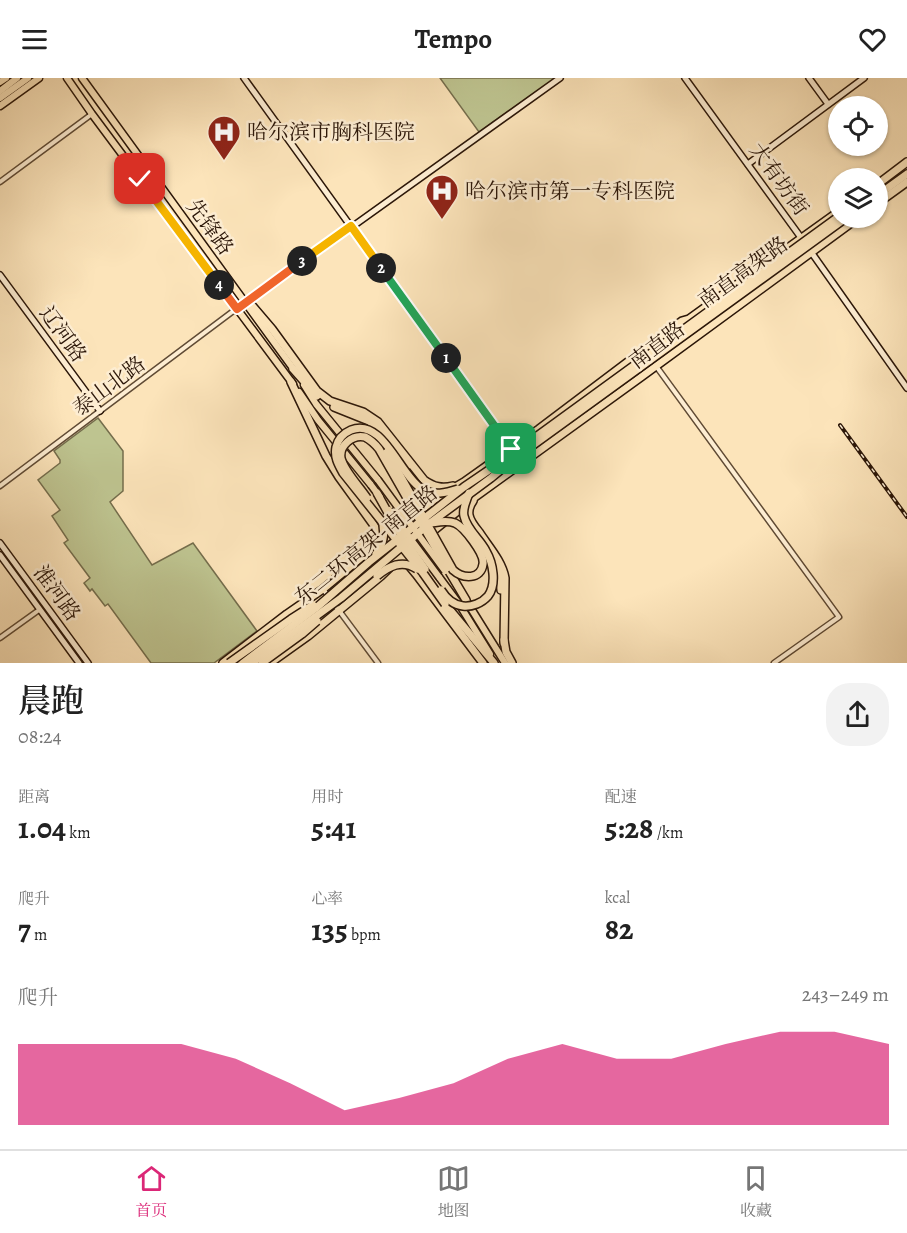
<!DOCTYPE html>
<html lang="zh">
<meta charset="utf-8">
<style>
body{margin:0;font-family:Alegreya,"Noto Serif SC",serif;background:#f2f2f2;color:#222;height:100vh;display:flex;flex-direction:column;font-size:22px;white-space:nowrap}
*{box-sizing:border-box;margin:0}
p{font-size:20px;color:#767676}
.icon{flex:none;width:33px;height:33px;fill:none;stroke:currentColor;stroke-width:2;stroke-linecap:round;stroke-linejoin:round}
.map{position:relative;height:585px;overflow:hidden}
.details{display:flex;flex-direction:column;background:#fff;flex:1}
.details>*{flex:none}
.buttons{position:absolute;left:828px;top:18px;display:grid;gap:12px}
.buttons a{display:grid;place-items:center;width:60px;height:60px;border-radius:50%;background:#fff;box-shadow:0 2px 4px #0004;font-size:30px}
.pin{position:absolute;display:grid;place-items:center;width:51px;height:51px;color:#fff;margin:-26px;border-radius:12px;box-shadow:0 3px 9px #0006}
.km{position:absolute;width:30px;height:30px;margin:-15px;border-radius:50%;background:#222;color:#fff;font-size:16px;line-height:30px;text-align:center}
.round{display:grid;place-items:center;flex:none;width:63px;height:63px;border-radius:24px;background:#f2f2f2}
.headline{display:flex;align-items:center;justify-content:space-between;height:102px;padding:0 18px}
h1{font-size:33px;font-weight:600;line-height:45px}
.stats{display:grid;grid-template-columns:repeat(3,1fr);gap:9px;height:102px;padding:6px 18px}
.stats div{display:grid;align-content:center}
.stats b{font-size:30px;font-weight:600}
.stats small{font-size:16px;font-weight:400}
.stats p{font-size:16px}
.chart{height:168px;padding:12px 18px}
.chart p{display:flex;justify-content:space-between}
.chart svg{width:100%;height:108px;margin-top:6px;fill:#db2777;opacity:.7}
header{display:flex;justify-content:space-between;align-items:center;height:78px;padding:0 18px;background:#fff;font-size:27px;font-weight:600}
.tab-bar{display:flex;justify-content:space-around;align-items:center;height:84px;border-top:2px solid #e0e0e0;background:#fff;font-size:16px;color:#767676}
.tab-bar a{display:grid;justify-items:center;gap:3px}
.tab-bar .active{color:#db2777}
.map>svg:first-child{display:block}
.green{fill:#bec490;stroke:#746d4c;stroke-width:1.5}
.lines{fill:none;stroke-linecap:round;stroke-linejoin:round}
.street-casing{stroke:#5f4a34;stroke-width:7}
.secondary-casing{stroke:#2b1608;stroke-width:8}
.primary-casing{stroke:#2b1608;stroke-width:9}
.highway-casing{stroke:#2b1608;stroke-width:10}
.street{stroke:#fdedd2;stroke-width:4}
.secondary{stroke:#fdedd2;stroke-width:5}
.primary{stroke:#fce4ba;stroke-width:6}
.highway{stroke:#fce4ba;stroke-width:7}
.rail-casing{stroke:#2b1608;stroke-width:4}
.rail{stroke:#fdedd2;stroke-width:1.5;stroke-dasharray:4.5;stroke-linecap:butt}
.primary-bridge-casing{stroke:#2b1608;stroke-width:9;stroke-linecap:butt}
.highway-bridge-casing{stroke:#2b1608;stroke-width:10;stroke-linecap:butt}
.primary-bridge{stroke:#fce4ba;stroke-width:6}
.highway-bridge{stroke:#fce4ba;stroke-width:7}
.split-1-casing{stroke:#fff;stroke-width:12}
.split-2-casing{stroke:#fff;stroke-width:12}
.split-3-casing{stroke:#fff;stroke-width:12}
.split-4-casing{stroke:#fff;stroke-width:12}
.split-5-casing{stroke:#fff;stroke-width:12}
.split-1{stroke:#22a559;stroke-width:8}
.split-2{stroke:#22a559;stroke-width:8}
.split-3{stroke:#f5b400;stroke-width:8}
.split-4{stroke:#f0652b;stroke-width:8}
.split-5{stroke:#f5b400;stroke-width:8}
.labels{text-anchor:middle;stroke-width:5;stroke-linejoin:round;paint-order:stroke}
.poi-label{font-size:21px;fill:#2b1608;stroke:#fdedd2;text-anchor:start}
.street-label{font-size:21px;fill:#2b1608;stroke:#fdedd2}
</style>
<header><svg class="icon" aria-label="menu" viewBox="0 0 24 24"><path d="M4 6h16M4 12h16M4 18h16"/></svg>Tempo<svg class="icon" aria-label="heart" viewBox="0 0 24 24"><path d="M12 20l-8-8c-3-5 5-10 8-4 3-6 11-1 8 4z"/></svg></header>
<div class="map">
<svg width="907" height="585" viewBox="0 0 907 585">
<rect width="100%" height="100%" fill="#fce4ba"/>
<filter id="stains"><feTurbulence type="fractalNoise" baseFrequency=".00333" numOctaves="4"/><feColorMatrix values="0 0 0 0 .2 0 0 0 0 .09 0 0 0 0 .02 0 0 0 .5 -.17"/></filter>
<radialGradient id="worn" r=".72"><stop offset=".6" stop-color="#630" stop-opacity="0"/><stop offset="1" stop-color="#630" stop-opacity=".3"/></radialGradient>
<g class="green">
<path d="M440 0H556L479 54Z"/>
<path d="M98 340 123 373V413L110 424 152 487 193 465 257 553 214 585H151L108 526 105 528 92 511 90 513 84 505 90 500 64 465 68 462 52 438 60 432 38 402 60 385V382L54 373Z"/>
</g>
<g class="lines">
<defs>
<g id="street">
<path d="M0 104 92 36"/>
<path d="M656 288 839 539 774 585"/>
<path d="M0 408 244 225"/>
<path d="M323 511 378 585"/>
<path d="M0 560 39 532"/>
</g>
<g id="secondary">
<path d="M244 0 511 371"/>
<path d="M685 0 802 161"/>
<path d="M809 0 828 26"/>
<path d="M748 86 864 0"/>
<path d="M809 171 907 310"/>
<path d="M0 197 100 333"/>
<path d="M247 224 560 0"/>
<path d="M0 465 88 585"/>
<path d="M0 477 79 585"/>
</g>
<g id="primary">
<path d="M67 0 92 36 293 306"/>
<path d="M82 0 295 293"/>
<path d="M0 4 6 0"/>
<path d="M0 13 17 0"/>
<path d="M0 20 28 0"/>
<path d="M0 28 39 0"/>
<path d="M304 307 316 326 378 402"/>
<path d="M299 314 318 342 371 407"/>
<path d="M439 499 459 526 490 576"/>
<path d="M467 524 505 585"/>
</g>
<g id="highway">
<path d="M878 106 907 84"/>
<path d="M878 117 907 96"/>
<path d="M878 125 907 104"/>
<path d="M248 223 272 251 317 313 330 323 363 334 378 344 424 402C434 409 442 411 453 408"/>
<path d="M293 291 317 318"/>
<path d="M334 329 369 343 378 351 407 388"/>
<path d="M473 423C470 427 468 431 469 437 470 443 475 449 479 454 488 468 502 483 505 500L504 565"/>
<path d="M378 460H386L435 421 464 404 539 351 682 243 689 241 838 134"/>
<path d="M388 462 416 496 483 585"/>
<path d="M493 483C499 492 501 501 501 512"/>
<path d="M447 490 466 522"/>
<path d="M445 526 494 585"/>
<path d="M504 562 506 574 512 585"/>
<path d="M223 585 287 536 323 511 364 477 373 469 378 460 376 451 373 446 339 399 326 378 291 304"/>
<path d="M270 585 308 558 381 498 402 478 475 419 641 299 656 288 858 140"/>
</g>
</defs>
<use href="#street" class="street-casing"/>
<use href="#secondary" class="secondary-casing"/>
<use href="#primary" class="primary-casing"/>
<use href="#highway" class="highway-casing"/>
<use href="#street" class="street"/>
<use href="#secondary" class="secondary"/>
<use href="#primary" class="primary"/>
<use href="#highway" class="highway"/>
<defs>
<path id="rail" d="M840 347 907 439"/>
</defs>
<use href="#rail" class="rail-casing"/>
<use href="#rail" class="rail"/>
<defs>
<g id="primary-bridge">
<path d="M378 402 445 493"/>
<path d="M371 407 380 419"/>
<path d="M389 432 439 499"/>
</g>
<g id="highway-bridge">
<path d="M387 374 453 492C463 501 481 502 483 486 485 476 464 449 455 445 447 442 439 444 431 445"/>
<path d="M377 415 397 451 425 491"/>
<path d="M367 420C360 409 344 393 341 380 339 368 352 356 365 359 371 362 375 366 379 371L447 490"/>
<path d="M376 476C383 467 385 458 383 447"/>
<path d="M377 498C389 488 402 481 417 491"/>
<path d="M441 512C446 520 453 527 463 528 472 529 482 525 488 518 497 506 493 485 486 473 480 461 467 452 464 438 462 430 467 422 469 415"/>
<path d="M445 526 423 495 343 395C338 386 334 379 336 369 338 361 344 355 351 352 383 339 400 398 422 411 434 418 446 415 458 411"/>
<path d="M229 585 291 541 313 527"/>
<path d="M243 585 316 530 369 484 464 409 511 377 838 139"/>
<path d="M252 585 341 520 430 445 491 400 514 381 846 140"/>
<path d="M262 585 302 556 317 543"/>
</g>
</defs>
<use href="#primary-bridge" class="primary-bridge-casing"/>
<use href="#highway-bridge" class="highway-bridge-casing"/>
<use href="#primary-bridge" class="primary-bridge"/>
<use href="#highway-bridge" class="highway-bridge"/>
</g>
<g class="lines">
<defs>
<path id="split-1" d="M446 280 511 371"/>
<path id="split-2" d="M381 190 446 280"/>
<path id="split-3" d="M302 183 351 148 381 190"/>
<path id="split-4" d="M219 207 237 231 302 183"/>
<path id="split-5" d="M140 101 219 207"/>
</defs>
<use href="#split-1" class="split-1-casing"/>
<use href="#split-2" class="split-2-casing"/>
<use href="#split-3" class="split-3-casing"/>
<use href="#split-4" class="split-4-casing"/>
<use href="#split-5" class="split-5-casing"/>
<use href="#split-1" class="split-1"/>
<use href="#split-2" class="split-2"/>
<use href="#split-3" class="split-3"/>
<use href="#split-4" class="split-4"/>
<use href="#split-5" class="split-5"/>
</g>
<defs>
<symbol id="hospital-pin" viewBox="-11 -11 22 30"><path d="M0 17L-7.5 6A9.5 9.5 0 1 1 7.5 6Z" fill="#8f2418" stroke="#fdedd2"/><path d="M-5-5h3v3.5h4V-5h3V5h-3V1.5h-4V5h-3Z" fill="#fff"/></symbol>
</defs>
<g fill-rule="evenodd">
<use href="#hospital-pin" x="205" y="35" width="38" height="52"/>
<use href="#hospital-pin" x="423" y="94" width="38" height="52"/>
</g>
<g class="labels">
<g class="poi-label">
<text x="247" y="61">哈尔滨市胸科医院</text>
<text x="465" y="120">哈尔滨市第一专科医院</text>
</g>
<g class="street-label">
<text transform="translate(779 101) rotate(54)" y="7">大有坊街</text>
<text transform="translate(210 149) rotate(54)" y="7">先锋路</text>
<text transform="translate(743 194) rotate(-36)" y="7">南直高架路</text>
<text transform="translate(63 256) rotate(54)" y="7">辽河路</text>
<text transform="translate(657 267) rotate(-37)" y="7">南直路</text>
<text transform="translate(109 308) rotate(-37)" y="7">泰山北路</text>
<text transform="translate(366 467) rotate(-39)" y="7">东二环高架-南直路</text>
<text transform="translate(57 515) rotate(54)" y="7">淮河路</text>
</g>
</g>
<rect width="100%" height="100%" filter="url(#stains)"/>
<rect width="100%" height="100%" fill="url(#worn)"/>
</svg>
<div class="buttons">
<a><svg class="icon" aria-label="locate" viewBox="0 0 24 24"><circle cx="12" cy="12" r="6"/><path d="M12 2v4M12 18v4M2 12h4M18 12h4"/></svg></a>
<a><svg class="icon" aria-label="layers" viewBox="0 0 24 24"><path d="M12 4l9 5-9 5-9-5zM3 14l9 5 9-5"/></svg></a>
</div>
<div class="pin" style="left:511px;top:371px;background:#1e9e55"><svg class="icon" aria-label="arrive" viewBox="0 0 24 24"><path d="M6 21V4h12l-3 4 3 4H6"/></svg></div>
<div class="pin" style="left:140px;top:101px;background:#d93025"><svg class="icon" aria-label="check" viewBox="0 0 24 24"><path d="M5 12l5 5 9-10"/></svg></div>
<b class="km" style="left:446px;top:280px">1</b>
<b class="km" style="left:381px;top:190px">2</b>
<b class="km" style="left:302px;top:183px">3</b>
<b class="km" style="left:219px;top:207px">4</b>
</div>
<section class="details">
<div class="headline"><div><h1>晨跑</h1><p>08:24</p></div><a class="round"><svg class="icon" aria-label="share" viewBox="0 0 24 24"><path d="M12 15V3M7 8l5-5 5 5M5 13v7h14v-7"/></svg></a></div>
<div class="stats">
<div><p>距离</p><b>1.04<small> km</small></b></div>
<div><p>用时</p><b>5:41</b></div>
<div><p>配速</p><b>5:28<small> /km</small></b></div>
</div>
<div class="stats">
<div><p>爬升</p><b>7<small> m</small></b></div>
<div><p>心率</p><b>135<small> bpm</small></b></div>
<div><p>kcal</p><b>82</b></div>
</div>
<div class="chart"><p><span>爬升</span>243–249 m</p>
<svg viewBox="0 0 160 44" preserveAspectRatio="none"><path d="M0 44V11L10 11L20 11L30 11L40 17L50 27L60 38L70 33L80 27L90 17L100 11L110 17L120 17L130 11L140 6L150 6L160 11V44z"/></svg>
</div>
</section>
<nav class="tab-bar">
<a class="active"><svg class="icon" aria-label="home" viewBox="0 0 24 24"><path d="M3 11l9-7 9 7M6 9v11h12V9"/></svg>首页</a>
<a><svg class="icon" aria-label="map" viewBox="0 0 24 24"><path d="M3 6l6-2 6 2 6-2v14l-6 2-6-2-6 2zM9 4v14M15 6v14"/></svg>地图</a>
<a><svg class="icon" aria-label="saved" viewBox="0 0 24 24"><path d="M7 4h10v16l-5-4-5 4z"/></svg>收藏</a>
</nav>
